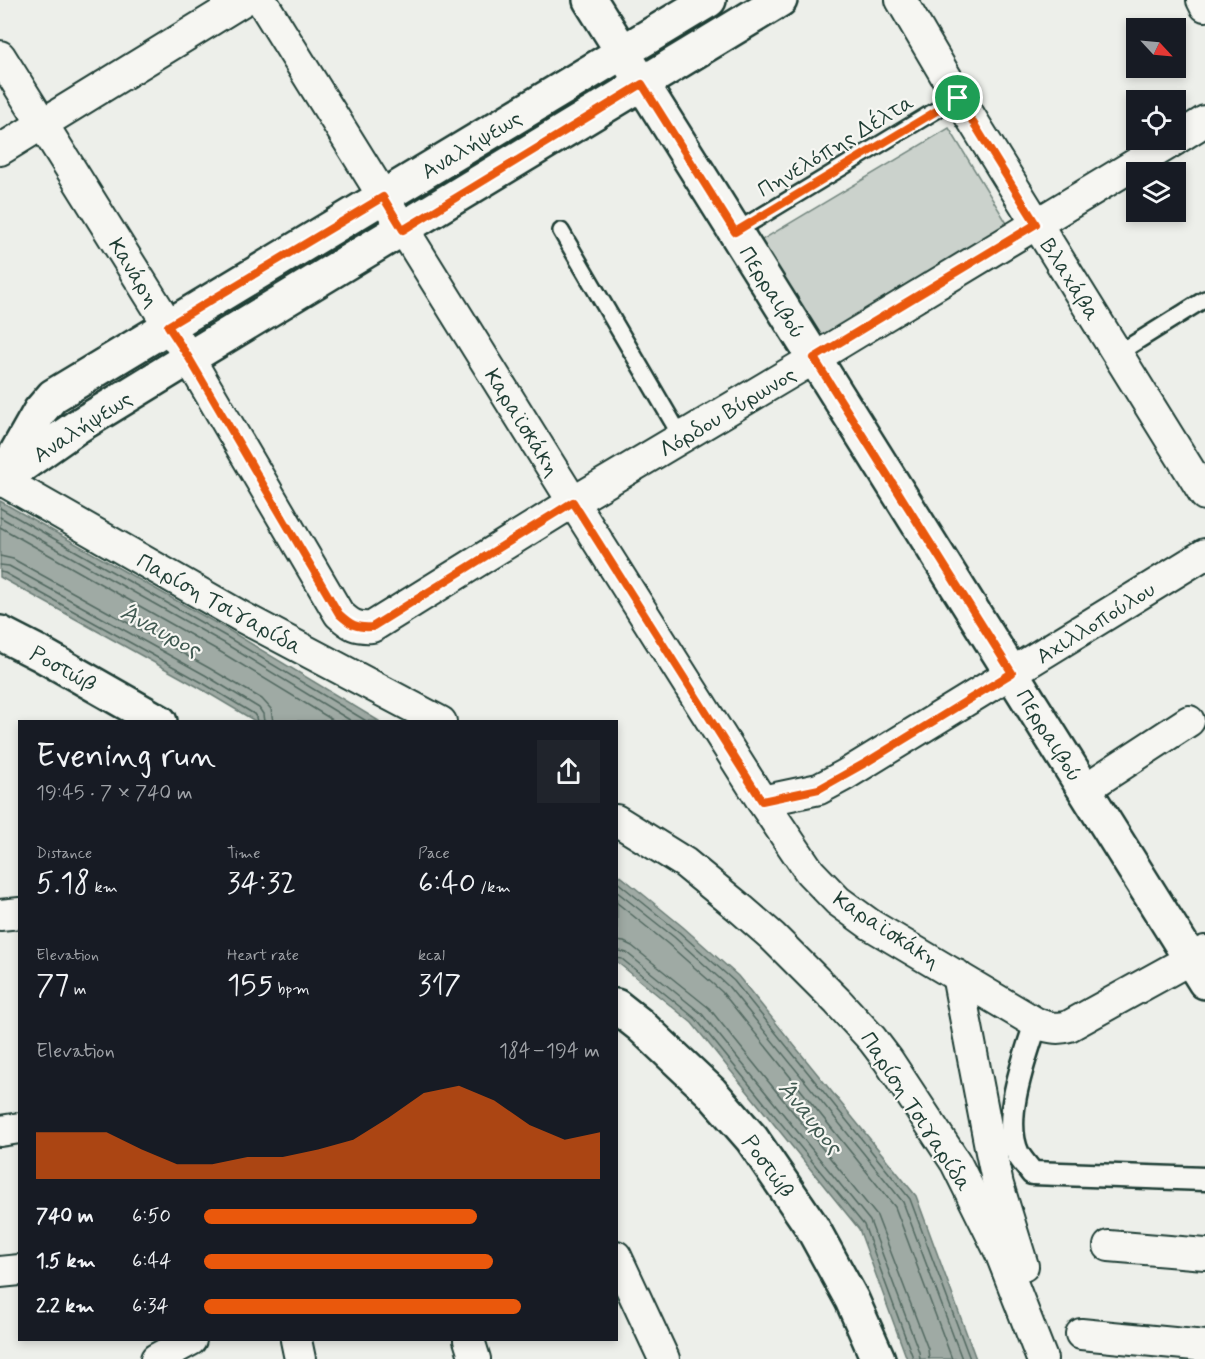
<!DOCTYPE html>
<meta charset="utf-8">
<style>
body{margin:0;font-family:Mynerve,sans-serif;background:#20242c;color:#f1f3f6;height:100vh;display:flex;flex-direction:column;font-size:22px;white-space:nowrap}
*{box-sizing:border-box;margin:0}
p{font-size:20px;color:#9ea1a6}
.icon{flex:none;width:33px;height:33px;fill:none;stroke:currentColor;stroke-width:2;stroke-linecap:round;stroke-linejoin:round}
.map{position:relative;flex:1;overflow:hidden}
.panel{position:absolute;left:18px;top:720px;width:600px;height:621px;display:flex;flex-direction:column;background:#171b24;border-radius:0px;box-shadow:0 3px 9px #0003}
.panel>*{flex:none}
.needle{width:39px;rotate:116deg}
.buttons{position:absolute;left:1126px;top:18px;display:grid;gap:12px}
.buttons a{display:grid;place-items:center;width:60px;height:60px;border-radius:0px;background:#171b24;box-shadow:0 3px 9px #0003;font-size:30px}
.pin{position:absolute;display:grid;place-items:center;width:51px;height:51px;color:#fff;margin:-26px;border:3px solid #fff;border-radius:50%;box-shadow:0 2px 6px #0007}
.round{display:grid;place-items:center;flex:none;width:63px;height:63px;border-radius:0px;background:#20242c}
.head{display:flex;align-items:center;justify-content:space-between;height:102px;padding:0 18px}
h1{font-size:33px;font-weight:600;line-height:45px}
.stats{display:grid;grid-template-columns:repeat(3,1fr);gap:9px;height:102px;padding:6px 18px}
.stats div{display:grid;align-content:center}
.stats b{font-size:30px;font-weight:600}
.stats small{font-size:16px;font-weight:400}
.stats p{font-size:16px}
.chart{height:168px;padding:12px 18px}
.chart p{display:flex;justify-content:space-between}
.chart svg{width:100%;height:108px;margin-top:6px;fill:#ea580c;opacity:.7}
ul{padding:0 18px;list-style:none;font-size:20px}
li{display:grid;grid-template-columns:96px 72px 1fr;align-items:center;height:45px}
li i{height:15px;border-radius:8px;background:#ea580c}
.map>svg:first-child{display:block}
.green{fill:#cbd2cc;stroke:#758880;stroke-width:1.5}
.water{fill:#9faaa4;stroke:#6c7e77;stroke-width:1.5}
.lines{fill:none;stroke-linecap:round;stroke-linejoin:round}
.shore{stroke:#526961;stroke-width:1.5}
.service-casing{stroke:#1f3d34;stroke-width:20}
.pedestrian-casing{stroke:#1f3d34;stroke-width:27}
.minor-casing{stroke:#1f3d34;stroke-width:34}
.tertiary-casing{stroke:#1f3d34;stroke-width:38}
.secondary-casing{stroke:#1f3d34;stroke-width:38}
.service{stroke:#f6f6f2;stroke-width:15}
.pedestrian{stroke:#f6f6f2;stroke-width:22}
.minor{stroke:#f6f6f2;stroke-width:30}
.tertiary{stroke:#f6f6f2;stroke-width:33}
.secondary{stroke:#f6f6f2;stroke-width:33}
.route-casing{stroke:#fff;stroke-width:12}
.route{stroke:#ea580c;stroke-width:8}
.labels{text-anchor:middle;stroke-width:4.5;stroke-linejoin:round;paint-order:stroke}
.street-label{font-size:22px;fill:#1f3d34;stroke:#f6f6f2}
.water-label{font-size:24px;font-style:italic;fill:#3f5850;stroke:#f6f6f2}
</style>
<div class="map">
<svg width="1205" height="1359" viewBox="0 0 1205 1359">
<rect width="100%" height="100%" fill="#edefea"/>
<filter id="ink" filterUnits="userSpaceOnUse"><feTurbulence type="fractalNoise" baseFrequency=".0167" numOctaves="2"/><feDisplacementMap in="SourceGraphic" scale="12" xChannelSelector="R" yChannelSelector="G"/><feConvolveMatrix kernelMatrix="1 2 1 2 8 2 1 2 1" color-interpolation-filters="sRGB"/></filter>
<g filter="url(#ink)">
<path class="green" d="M949 128 1008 225 814 341 755 244Z"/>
<g class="water">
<path d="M0 501 230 631 379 721H255L198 687 0 577Z"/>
<path d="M617 873 683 927 738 976 916 1196 976 1359H907L859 1229 692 1023 617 962Z"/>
</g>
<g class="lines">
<g class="shore">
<path d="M0 508 227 637 368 722"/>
<path d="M0 517 224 643 353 722"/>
<path d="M0 527 219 651 336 722"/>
<path d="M0 556 13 559 209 668 262 699 271 709 273 722"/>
<path d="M0 565 9 566 205 675 259 708 263 714 264 722"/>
<path d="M0 572 5 573 201 682 254 714 256 717 257 722"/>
<path d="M616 881 679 932 734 981 910 1199 970 1359"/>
<path d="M616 891 674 937 728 986 903 1202 962 1359"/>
<path d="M616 902 668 944 722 992 895 1207 952 1359"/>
<path d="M616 941 624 942 632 946 709 1008 877 1216 928 1349 929 1359"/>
<path d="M616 950 627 953 702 1014 870 1221 919 1352 920 1359"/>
<path d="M616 958 622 959 696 1019 864 1225 912 1355 913 1359"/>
</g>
<defs>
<g id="service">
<path d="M561 231 682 438"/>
<path d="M735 232 958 97"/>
<path d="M1117 354 1205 299"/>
</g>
<path id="pedestrian" d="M1036 1023C1025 1058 1001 1119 1018 1154 1022 1161 1028 1167 1032 1173L1205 1179"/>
<g id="minor">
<path d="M261 0 573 502 762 801 810 872 838 901 871 925 1036 1023C1047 1027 1057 1030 1069 1026L1205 951"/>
<path d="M901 0 958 97 1205 495"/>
<path d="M1202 0 1205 6"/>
<path d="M0 56 189 358 339 614C351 625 356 628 372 627L573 502 815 358 1175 140"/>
<path d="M1176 139 1205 121"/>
<path d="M0 150 244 0"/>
<path d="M0 479 242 617 441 722"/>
<path d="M1085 789 1189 721"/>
<path d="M762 801 819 789 845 775 1205 554"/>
<path d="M616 820 685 863 741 909 772 936 838 1002 872 1039 888 1060 956 1163 1000 1252 1042 1359"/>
<path d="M0 915 20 913"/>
<path d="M957 975 991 1152 998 1185 1023 1266"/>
<path d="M0 1131 20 1128"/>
<path d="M1109 1246 1205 1254"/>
<path d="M616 1256 664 1359"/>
<path d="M0 1272 20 1270"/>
<path d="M1081 1334 1205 1346"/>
<path d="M296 1340 300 1359"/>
<path d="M469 1340 475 1359"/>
<path d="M156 1359 191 1340"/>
</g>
<g id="tertiary">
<path d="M590 0 1205 982"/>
<path d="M0 633 39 653 160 722"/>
<path d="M616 1006 640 1025 711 1092 752 1139 812 1227 852 1300 878 1359"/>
</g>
<g id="secondary">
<path d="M5 473 40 411 53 396 709 0"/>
<path d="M1 480 78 426 189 358 780 0"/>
</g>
</defs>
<use href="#service" class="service-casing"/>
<use href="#pedestrian" class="pedestrian-casing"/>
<use href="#minor" class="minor-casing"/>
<use href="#tertiary" class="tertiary-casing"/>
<use href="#secondary" class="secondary-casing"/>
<use href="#service" class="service"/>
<use href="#pedestrian" class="pedestrian"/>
<use href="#minor" class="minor"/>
<use href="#tertiary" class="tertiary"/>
<use href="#secondary" class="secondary"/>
</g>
</g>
<g class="lines" filter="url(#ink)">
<defs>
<path id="route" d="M642 84 735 232 958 98 1036 224 814 358 1012 673 867 762 819 789 762 801 573 502 372 627C356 628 351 625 339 614L189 358 168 326 383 197 403 230Z"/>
</defs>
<use href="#route" class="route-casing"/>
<use href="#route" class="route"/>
</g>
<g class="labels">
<g class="street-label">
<text transform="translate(471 144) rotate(-31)" y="8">Αναλήψεως</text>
<text transform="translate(835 145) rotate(-31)" y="8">Πηνελόπης Δέλτα</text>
<text transform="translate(135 272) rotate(58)" y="8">Κανάρη</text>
<text transform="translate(1071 279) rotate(58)" y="8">Βλαχάβα</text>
<text transform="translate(773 292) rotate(58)" y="8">Περραιβού</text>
<text transform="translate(727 411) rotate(-31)" y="8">Λόρδου Βύρωνος</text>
<text transform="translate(523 422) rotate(58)" y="8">Καραϊσκάκη</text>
<text transform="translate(82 426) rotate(-33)" y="8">Αναλήψεως</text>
<text transform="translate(220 603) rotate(29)" y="8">Παρίση Τσιγαρίδα</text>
<text transform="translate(1095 622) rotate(-32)" y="8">Αχιλλοπούλου</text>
<text transform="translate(64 668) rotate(29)" y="8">Ροστώβ</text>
<text transform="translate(1050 735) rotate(58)" y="8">Περραιβού</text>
<text transform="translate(887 929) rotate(33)" y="8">Καραϊσκάκη</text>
<text transform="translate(917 1111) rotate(57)" y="8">Παρίση Τσιγαρίδα</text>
<text transform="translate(769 1166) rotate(54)" y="8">Ροστώβ</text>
</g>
<g class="water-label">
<text transform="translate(161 630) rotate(28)" y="8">Άναυρος</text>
<text transform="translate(811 1117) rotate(51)" y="8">Άναυρος</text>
</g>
</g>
</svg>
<div class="buttons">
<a><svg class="needle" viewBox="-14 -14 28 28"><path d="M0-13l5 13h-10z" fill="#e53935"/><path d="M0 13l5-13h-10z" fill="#9ea1a6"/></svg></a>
<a><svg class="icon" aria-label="locate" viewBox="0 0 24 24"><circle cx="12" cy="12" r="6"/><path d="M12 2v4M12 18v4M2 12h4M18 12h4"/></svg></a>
<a><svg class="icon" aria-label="layers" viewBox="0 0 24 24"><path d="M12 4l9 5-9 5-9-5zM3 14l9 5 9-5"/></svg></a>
</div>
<div class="pin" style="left:958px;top:98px;background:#1e9e55"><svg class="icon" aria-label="arrive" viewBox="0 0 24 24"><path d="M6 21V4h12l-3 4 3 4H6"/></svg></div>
<section class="panel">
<div class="head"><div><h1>Evening run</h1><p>19:45 · 7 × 740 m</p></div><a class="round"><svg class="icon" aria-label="share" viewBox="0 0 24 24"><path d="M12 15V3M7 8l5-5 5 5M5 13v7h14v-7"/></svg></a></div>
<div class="stats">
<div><p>Distance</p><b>5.18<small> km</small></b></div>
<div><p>Time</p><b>34:32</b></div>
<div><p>Pace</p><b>6:40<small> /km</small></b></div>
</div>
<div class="stats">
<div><p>Elevation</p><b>77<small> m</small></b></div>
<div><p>Heart rate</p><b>155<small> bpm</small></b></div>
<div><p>kcal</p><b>317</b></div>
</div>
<div class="chart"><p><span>Elevation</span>184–194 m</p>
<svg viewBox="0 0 160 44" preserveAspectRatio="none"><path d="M0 44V25L10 25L20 25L30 32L40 38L50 38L60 35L70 35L80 32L90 28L100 19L110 9L120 6L130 12L140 22L150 28L160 25V44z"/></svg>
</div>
<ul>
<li><b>740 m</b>6:50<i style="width:69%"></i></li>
<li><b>1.5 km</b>6:44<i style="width:73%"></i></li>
<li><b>2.2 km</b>6:34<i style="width:80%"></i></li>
</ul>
</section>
</div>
